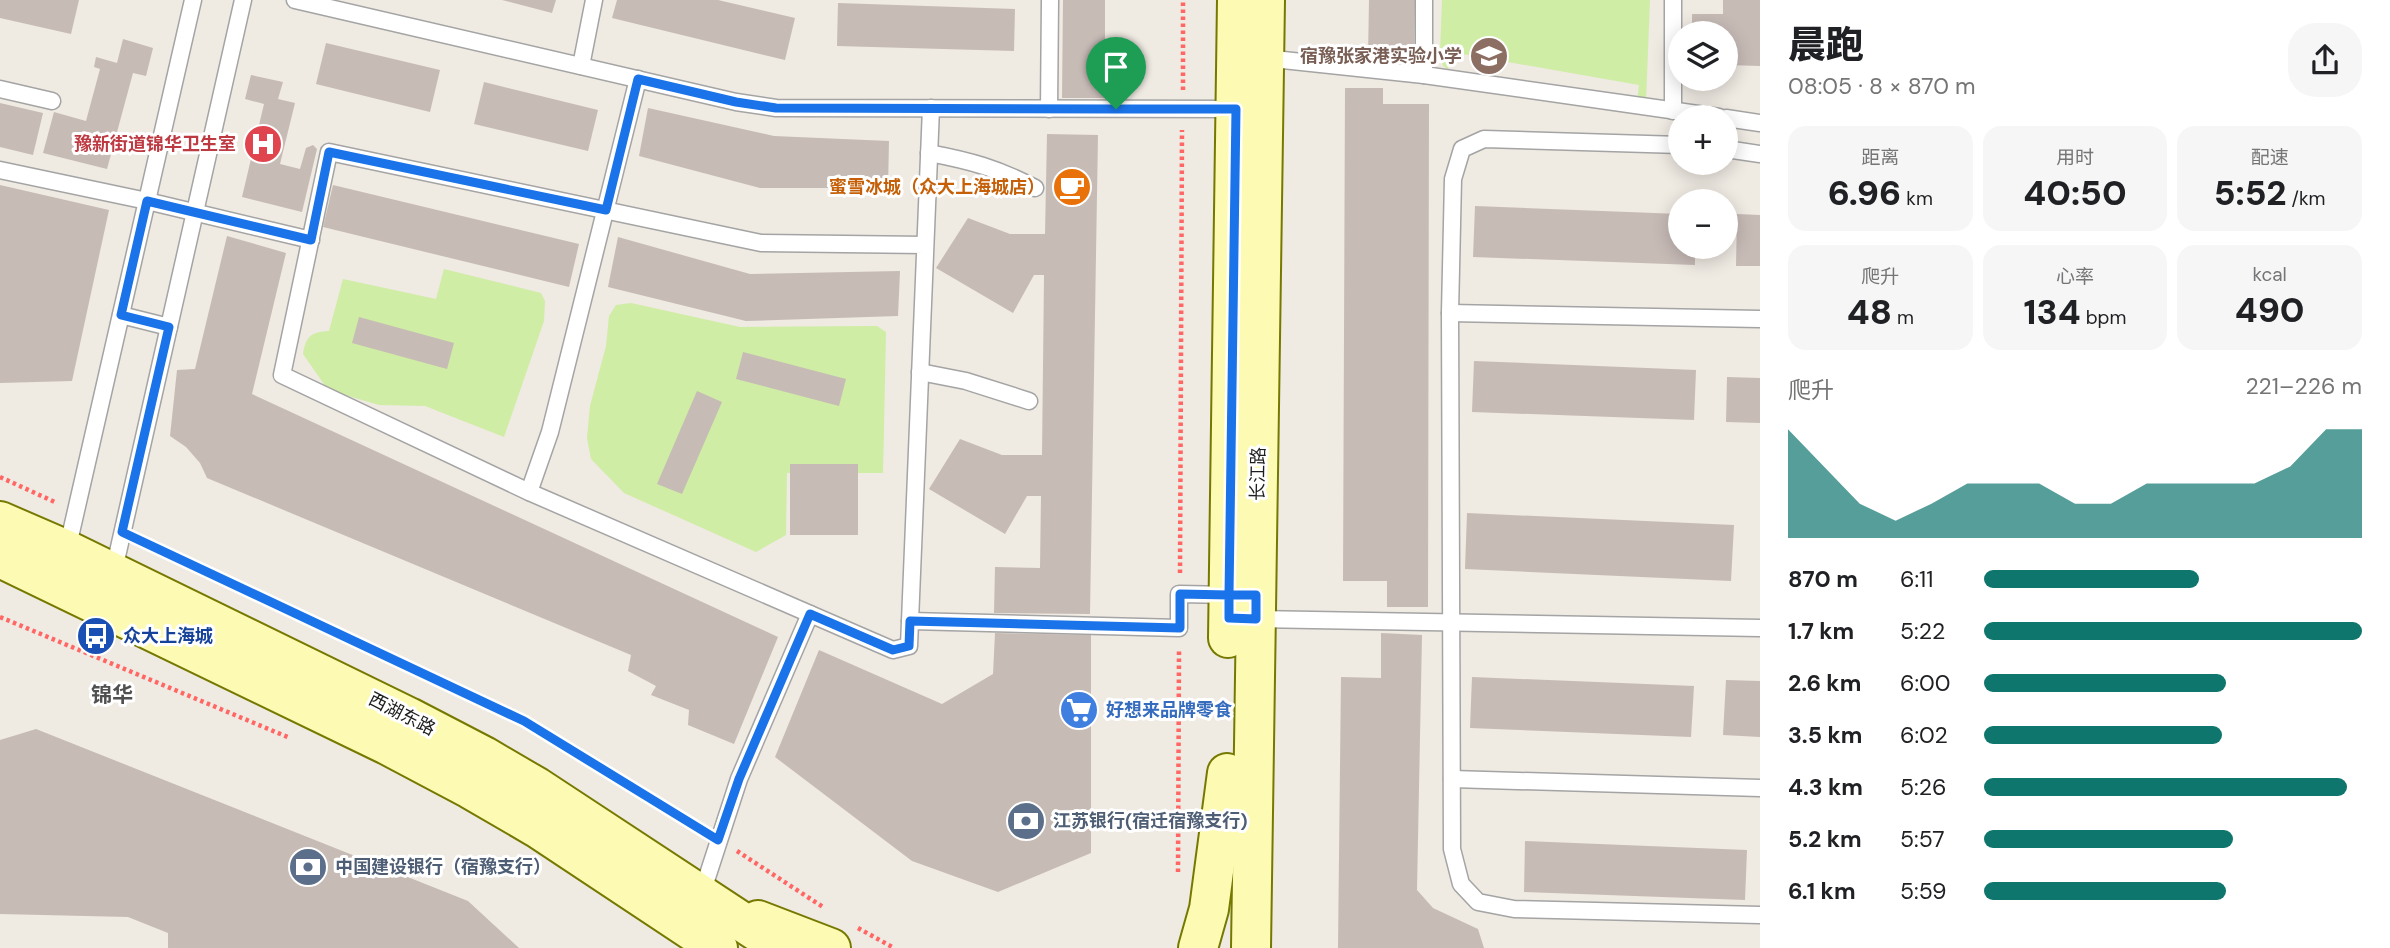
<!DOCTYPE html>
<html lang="zh">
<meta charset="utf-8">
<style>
body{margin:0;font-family:"DM Sans","Noto Sans SC",sans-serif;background:#f6f6f6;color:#202124;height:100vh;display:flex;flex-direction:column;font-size:26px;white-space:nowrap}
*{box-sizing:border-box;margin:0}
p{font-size:23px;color:#757577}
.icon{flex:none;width:38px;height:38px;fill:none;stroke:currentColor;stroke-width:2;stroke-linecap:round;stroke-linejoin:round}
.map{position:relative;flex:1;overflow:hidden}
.panel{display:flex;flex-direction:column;background:#fff;width:630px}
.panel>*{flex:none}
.buttons{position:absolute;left:1668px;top:21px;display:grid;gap:14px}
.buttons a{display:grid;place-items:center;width:70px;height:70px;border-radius:50%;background:#fff;box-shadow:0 4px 18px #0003;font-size:35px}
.pin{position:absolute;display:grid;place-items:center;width:60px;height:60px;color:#fff;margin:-72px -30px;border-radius:50% 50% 50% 0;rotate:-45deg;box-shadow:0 0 7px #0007}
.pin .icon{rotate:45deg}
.round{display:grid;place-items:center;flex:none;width:74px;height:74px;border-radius:28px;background:#f6f6f6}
.head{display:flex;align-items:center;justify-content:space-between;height:119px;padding:0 28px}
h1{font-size:38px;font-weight:800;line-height:52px}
.metrics{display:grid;grid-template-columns:repeat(3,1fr);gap:10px;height:119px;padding:7px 28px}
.metrics div{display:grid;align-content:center;border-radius:18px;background:#f6f6f6;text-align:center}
.metrics b{font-size:35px;font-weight:800}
.metrics small{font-size:19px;font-weight:400}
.metrics p{font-size:19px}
.chart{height:196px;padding:14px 28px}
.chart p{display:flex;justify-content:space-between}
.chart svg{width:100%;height:126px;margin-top:7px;fill:#0f766e;opacity:.7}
ul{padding:0 28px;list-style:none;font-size:23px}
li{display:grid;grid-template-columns:112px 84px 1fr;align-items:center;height:52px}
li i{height:18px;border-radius:9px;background:#0f766e}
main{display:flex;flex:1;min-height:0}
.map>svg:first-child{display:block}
.grass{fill:#cfeda5}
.building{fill:#c7bbb6}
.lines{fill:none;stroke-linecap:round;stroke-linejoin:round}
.lane-casing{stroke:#a4a4a4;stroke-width:19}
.secondary-casing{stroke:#767900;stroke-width:42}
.path{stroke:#ff6664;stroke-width:4.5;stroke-dasharray:3.5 3.5;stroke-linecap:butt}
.lane{stroke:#fff;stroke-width:16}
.secondary{stroke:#fdfab3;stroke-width:38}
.route-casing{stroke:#fff;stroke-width:14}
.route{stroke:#1a73e8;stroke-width:9}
.labels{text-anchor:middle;stroke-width:6;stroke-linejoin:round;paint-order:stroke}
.education-label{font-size:18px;font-weight:bold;fill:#785e54;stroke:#fff;text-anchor:end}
.health-label{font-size:18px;font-weight:bold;fill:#be3a42;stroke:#fff;text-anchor:end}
.food-label{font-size:18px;font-weight:bold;fill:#c56008;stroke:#fff;text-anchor:end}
.street-label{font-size:18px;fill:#1d1d1d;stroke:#fff}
.transit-label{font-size:18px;font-weight:bold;fill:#164399;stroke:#fff;text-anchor:start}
.shop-label{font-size:18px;font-weight:bold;fill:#366cbe;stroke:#fff;text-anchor:start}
.service-label{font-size:18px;font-weight:bold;fill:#4e5e75;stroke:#fff;text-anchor:start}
.quarter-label{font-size:21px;font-weight:bold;fill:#505050;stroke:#fff}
</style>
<main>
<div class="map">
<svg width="1760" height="948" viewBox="0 0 1760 948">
<rect width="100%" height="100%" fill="#efeae2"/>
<g class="grass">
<path d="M1442 0H1650L1646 101 1637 102 1639 85 1451 52 1448 69 1443 66 1440 53Z"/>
<path d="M444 269 541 293 545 301 544 321 504 437 425 406 379 405 328 390 303 354C306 336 311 332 329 331L343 279 436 299Z"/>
<path d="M631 303 740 327 877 326 886 332 883 473H787L786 535 756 552 624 493 591 459 587 438 590 406 606 346 609 316 616 305Z"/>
</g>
<g class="building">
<path d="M0 0H79L71 34 0 18Z"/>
<path d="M502 0H556L552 13Z"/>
<path d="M617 0H718L795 18 785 60 612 18Z"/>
<path d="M1063 0H1105V98H1062Z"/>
<path d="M1369 0H1415L1414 57 1368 56Z"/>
<path d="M1723 0H1760V66L1726 65V33H1692V14H1723Z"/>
<path d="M838 3 1015 9 1014 51 837 46Z"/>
<path d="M123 39 153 48 146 76 133 73 107 169 43 153 54 112 86 121 100 69 94 67 96 57 117 63Z"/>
<path d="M326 43 440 70 430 112 316 84Z"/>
<path d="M251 75 283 82 278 99 295 103 280 164 300 169 306 148 313 145 317 149 302 212 242 197 264 104 245 99Z"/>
<path d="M484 82 598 110 588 151 474 124Z"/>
<path d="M1345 88H1383V104H1429L1428 607H1387V581H1343Z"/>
<path d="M0 103 43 113 33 155 0 147Z"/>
<path d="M648 108 774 136 889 141 888 188H760L639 156Z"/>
<path d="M1047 134 1098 135 1090 614 994 613 995 567 1040 568 1041 496H1027L1005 534 929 489 960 439 1002 455H1042L1044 275H1034L1013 313 936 268 968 218 1010 234H1045Z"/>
<path d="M0 185 109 210 72 381 0 383Z"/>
<path d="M333 185 579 244 569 287 323 227Z"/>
<path d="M1475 206 1680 214V247H1695V265L1473 257Z"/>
<path d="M1737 214 1760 215V266H1736Z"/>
<path d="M227 236 286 253 252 394 778 637 734 744 688 725 689 710 651 695 656 686 628 671 631 655 207 478 200 463 186 447 170 436 177 370 195 369Z"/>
<path d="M618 237 750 274 900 271 898 316 746 321 608 287Z"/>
<path d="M359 317 454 343 447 369 352 343Z"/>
<path d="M743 352 846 379 839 406 736 379Z"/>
<path d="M1474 361 1696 370 1694 420 1472 412Z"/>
<path d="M1727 377 1760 378V423L1726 422Z"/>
<path d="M697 391 722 402 682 494 657 484Z"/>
<rect x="790" y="464" width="68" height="71"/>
<path d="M1467 513 1734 525 1731 581 1465 569Z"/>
<path d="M995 633 1091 635V853L998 892 912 861 775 757 819 650 942 704 993 674Z"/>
<path d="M1381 633 1422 635 1417 890 1433 908 1478 929 1484 948H1338L1341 677 1381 678Z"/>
<path d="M1472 677 1694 686 1691 737 1470 728Z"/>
<path d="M1726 680 1760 681V737L1723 735Z"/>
<path d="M36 729 468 901 519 948H168V933L128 917 0 914V740Z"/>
<path d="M1525 841 1747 850 1745 900 1524 892Z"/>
</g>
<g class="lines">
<defs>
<g id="lane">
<path d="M295 0 736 102 776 108 1236 109"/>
<path d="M1424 0V75L1719 117"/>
<path d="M1264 58 1424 75"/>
<path d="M581 66 594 0"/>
<path d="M0 89 52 101"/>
<path d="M1049 109 1050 0"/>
<path d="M1673 111V0"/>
<path d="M1726 118 1760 123"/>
<path d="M1680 145 1484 139 1462 149 1453 179 1450 313 1452 849 1461 884 1478 902 1514 909 1760 915"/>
<path d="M1726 149 1760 154"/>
<path d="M929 153C971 161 997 168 1035 188"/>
<path d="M0 170 147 201 311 240"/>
<path d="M925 245 761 243 329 152 282 375 529 492 893 650 909 646 931 108"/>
<path d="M1450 313 1760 319"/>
<path d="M121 315 169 327"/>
<path d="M920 372 966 381 1029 401"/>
<path d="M529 492 550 432 638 79"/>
<path d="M67 550 193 0"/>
<path d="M113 574 243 0"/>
<path d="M1255 619 1760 628"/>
<path d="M910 621 1179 628V594L1231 595"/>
<path d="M1452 779 1760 788"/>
<path d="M701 896 739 779 810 614"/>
</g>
<g id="secondary">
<path d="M0 521 67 550 409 717 484 756 537 787 782 948"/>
<path d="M0 558 387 745 470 789 537 828 718 948"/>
<path d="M1228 638 1237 0"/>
<path d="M758 920 831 948"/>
<path d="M1198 948 1209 909 1227 773"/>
<path d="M1251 948 1265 0"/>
</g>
</defs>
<use href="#lane" class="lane-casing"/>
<use href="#secondary" class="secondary-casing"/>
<g class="path">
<path d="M1183 90V0"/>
<path d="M0 477 57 503"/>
<path d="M142 541 524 721 702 830"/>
<path d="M1180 573 1182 130"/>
<path d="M0 617 290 738"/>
<path d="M737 851 823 907"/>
<path d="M1178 872 1179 650"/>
<path d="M858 928 894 948"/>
</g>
<use href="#lane" class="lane"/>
<use href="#secondary" class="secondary"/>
</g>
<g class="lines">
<defs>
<path id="route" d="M1116 109 776 108 736 102 638 79 606 210 329 152 311 240 147 201 121 315 169 327 122 532 524 721 718 840 739 779 810 614 893 650 909 646 910 621 1180 628V594L1229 595V618L1256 619V595H1229L1236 109H1116"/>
</defs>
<use href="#route" class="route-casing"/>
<use href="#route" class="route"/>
</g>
<defs>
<symbol id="school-disc" viewBox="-11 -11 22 22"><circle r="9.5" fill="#8d6e63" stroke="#fff"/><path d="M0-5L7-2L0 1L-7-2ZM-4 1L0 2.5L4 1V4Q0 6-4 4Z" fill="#fff"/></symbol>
<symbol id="hospital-disc" viewBox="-11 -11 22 22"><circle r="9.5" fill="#e0444e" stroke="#fff"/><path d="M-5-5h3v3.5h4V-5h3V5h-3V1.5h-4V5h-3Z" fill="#fff"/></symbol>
<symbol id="cafe-disc" viewBox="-11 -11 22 22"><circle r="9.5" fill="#e8710a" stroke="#fff"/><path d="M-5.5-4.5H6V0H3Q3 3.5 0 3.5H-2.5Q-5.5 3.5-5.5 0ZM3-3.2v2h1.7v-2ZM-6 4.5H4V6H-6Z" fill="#fff"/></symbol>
<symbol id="bus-disc" viewBox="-11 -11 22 22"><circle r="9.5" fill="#1a4fb4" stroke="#fff"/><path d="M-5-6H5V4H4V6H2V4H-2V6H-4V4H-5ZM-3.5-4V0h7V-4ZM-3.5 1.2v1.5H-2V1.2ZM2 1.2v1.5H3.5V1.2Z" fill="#fff"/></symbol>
<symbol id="supermarket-disc" viewBox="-11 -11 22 22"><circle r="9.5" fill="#3f7fe0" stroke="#fff"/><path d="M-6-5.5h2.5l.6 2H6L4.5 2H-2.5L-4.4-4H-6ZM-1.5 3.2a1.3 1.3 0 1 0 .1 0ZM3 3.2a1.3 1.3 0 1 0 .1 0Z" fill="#fff"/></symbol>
<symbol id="bank-disc" viewBox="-11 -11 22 22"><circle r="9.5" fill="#5c6f8a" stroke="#fff"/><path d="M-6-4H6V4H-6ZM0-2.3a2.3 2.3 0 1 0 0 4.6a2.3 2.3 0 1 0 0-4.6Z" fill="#fff"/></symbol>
</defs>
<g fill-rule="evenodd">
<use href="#school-disc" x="1467" y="34" width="44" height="44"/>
<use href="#hospital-disc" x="241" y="122" width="44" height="44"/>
<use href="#cafe-disc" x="1050" y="165" width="44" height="44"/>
<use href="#bus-disc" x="74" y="614" width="44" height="44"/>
<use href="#supermarket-disc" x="1057" y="688" width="44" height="44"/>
<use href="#bank-disc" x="1004" y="799" width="44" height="44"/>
<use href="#bank-disc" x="286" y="845" width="44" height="44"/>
</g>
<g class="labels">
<g class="education-label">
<text x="1462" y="62">宿豫张家港实验小学</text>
</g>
<g class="health-label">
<text x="236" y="150">豫新街道锦华卫生室</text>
</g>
<g class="food-label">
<text x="1045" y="193">蜜雪冰城（众大上海城店）</text>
</g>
<g class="street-label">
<text transform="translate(1258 474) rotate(-89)" y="6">长江路</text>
<text transform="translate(402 714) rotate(27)" y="6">西湖东路</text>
</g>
<g class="transit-label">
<text x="123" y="642">众大上海城</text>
</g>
<g class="shop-label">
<text x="1106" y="716">好想来品牌零食</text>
</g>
<g class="service-label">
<text x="1053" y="827">江苏银行(宿迁宿豫支行)</text>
<text x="335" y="873">中国建设银行（宿豫支行）</text>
</g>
<g class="quarter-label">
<text x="112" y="702">锦华</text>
</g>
</g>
</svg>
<div class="buttons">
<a><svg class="icon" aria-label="layers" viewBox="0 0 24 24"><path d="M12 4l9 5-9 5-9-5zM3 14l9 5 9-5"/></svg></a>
<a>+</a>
<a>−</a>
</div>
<div class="pin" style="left:1116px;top:109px;background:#1e9e55"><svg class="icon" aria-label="arrive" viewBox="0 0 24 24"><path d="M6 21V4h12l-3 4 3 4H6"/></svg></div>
</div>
<section class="panel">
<div class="head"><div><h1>晨跑</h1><p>08:05 · 8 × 870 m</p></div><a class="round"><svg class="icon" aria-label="share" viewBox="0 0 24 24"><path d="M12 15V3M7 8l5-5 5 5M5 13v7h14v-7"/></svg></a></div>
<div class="metrics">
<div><p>距离</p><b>6.96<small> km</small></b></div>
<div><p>用时</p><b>40:50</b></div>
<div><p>配速</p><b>5:52<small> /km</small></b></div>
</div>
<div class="metrics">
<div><p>爬升</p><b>48<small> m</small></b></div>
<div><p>心率</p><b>134<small> bpm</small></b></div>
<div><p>kcal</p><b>490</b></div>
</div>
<div class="chart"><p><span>爬升</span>221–226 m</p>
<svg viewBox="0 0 160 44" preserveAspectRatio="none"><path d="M0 44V6L10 19L20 32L30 38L40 32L50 25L60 25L70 25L80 32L90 32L100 25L110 25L120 25L130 25L140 19L150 6L160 6V44z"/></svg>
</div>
<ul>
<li><b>870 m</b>6:11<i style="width:57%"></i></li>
<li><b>1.7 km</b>5:22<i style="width:100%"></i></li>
<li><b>2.6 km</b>6:00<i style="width:64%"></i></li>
<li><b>3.5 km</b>6:02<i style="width:63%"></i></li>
<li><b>4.3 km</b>5:26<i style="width:96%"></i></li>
<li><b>5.2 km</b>5:57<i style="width:66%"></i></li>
<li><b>6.1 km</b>5:59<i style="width:64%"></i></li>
</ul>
</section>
</main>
